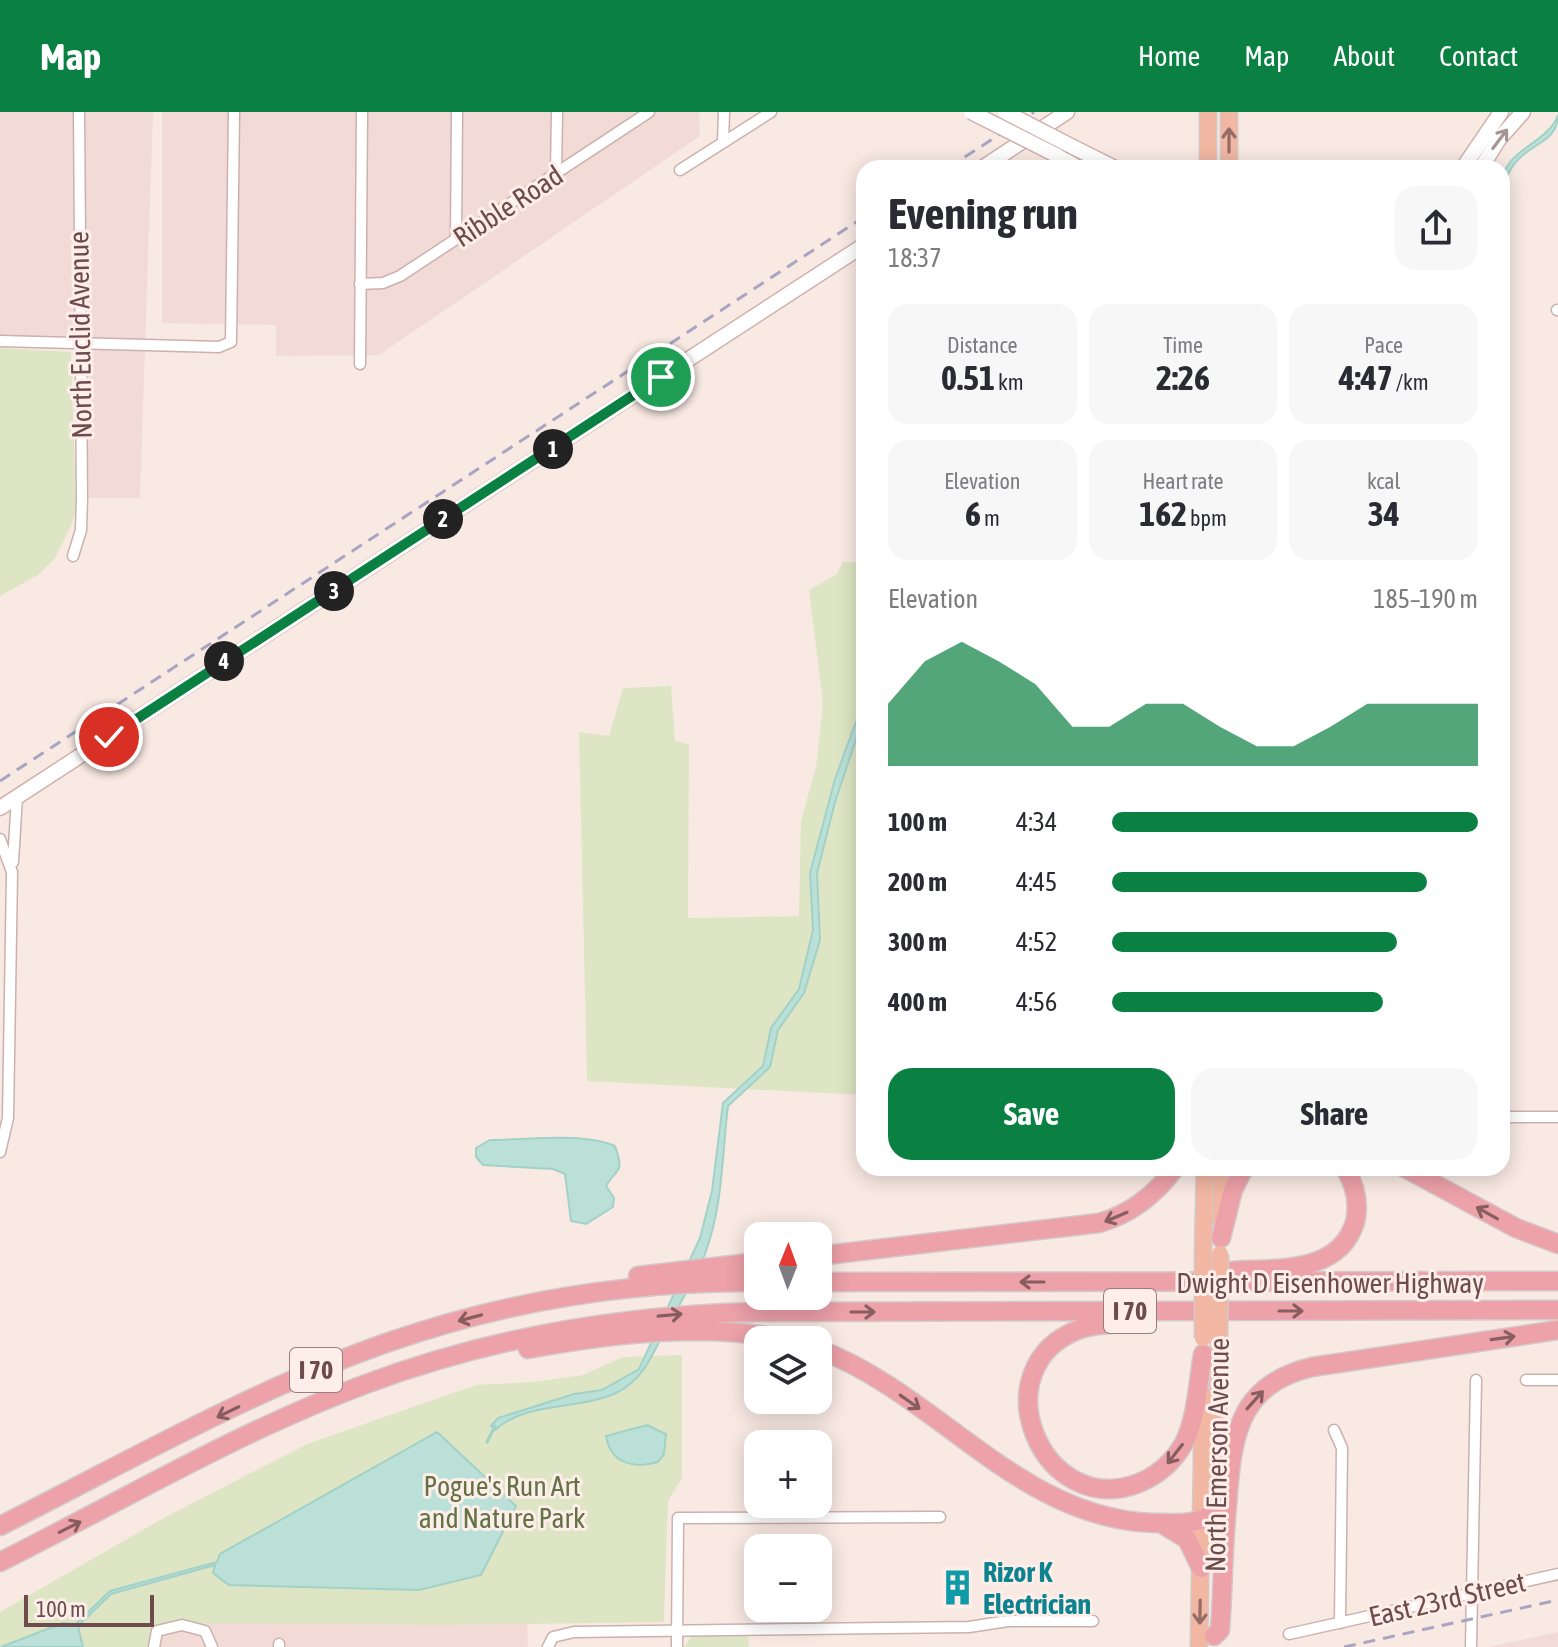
<!DOCTYPE html>
<meta charset="utf-8">
<style>
body{margin:0;font-family:"Asap Condensed",sans-serif;background:#f7f7f7;color:#2b2b33;height:100vh;display:flex;flex-direction:column;font-size:30px;white-space:nowrap}
*{box-sizing:border-box;margin:0}
p{font-size:26px;color:#7c7c81}
.icon{flex:none;width:44px;height:44px;fill:none;stroke:currentColor;stroke-width:2;stroke-linecap:round;stroke-linejoin:round}
.map{position:relative;flex:1;overflow:hidden}
.panel{position:absolute;left:856px;top:48px;width:654px;height:1016px;display:flex;flex-direction:column;background:#fff;border-radius:24px;box-shadow:0 4px 20px #0003}
.panel>*{flex:none}
.needle{width:52px;rotate:1deg}
.buttons{position:absolute;left:744px;top:1110px;display:grid;gap:16px}
.buttons a{display:grid;place-items:center;width:88px;height:88px;border-radius:16px;background:#fff;box-shadow:0 4px 20px #0003;font-size:40px}
.scale{position:absolute;left:24px;bottom:20px;width:130px;box-sizing:border-box;padding-left:8px;border:4px solid #6e4c4d;border-top:0;font-size:22px;line-height:28px;white-space:nowrap;color:#6e4c4d;-webkit-text-stroke:6px #fdeee9;paint-order:stroke}
.pin{position:absolute;display:grid;place-items:center;width:68px;height:68px;color:#fff;margin:-34px;border:4px solid #fff;border-radius:50%;box-shadow:0 2px 8px #0007}
.km{position:absolute;width:40px;height:40px;margin:-20px;border-radius:50%;background:#222;color:#fff;font-size:22px;line-height:40px;text-align:center}
.round{display:grid;place-items:center;flex:none;width:84px;height:84px;border-radius:24px;background:#f7f7f7}
.headline{display:flex;align-items:center;justify-content:space-between;height:136px;padding:0 32px}
h1{font-size:44px;font-weight:700;line-height:60px}
.figures{display:grid;grid-template-columns:repeat(3,1fr);gap:12px;height:136px;padding:8px 32px}
.figures div{display:grid;align-content:center;border-radius:20px;background:#f7f7f7;text-align:center}
.figures b{font-size:34px;font-weight:700}
.figures small{font-size:22px;font-weight:400}
.figures p{font-size:22px}
.chart{height:224px;padding:16px 32px}
.chart p{display:flex;justify-content:space-between}
.chart svg{width:100%;height:144px;margin-top:8px;fill:#0b8043;opacity:.7}
.cta{display:flex;gap:16px;margin-top:auto;padding:16px 32px}
.cta a{flex:1;height:92px;border-radius:24px;background:#0b8043;color:#fff;font-size:32px;font-weight:700;line-height:92px;text-align:center}
.cta a+a{background:#f7f7f7;color:#2b2b33}
ul{padding:0 32px;list-style:none;font-size:26px}
li{display:grid;grid-template-columns:128px 96px 1fr;align-items:center;height:60px}
li i{height:20px;border-radius:10px;background:#0b8043}
header{display:flex;align-items:center;gap:48px;box-sizing:border-box;height:112px;padding:0 40px;background:#0b8043;color:#fff}
header strong{font-size:38px}
nav{display:flex;gap:44px;margin-inline-start:auto;font-size:28px}
.map>svg:first-child{display:block}
.residential{fill:#f2dbd6}
.green{fill:#dde5c4}
.water{fill:#bae0d8;stroke:#a2d1c7;stroke-width:2}
.lines{fill:none;stroke-linecap:round;stroke-linejoin:round}
.stream{stroke:#a2d1c7;stroke-width:3}
.minor-casing{stroke:#cbb1ae;stroke-width:13}
.secondary-casing{stroke:#d0b1ae;stroke-width:17}
.primary-casing{stroke:#d4c9ca;stroke-width:19}
.motorway-casing{stroke:#d4c9ca;stroke-width:21}
.minor{stroke:#fff;stroke-width:10}
.secondary{stroke:#fff;stroke-width:14}
.primary{stroke:#f1b7a2;stroke-width:16}
.motorway{stroke:#eda1a9;stroke-width:18}
.rail{stroke:#a9a4c1;stroke-width:3;stroke-dasharray:12 8;stroke-linecap:butt}
.secondary-bridge-casing{stroke:#d0b1ae;stroke-width:17;stroke-linecap:butt}
.primary-bridge-casing{stroke:#d4c9ca;stroke-width:19;stroke-linecap:butt}
.secondary-bridge{stroke:#fff;stroke-width:14}
.primary-bridge{stroke:#f1b7a2;stroke-width:16}
.oneway{stroke:#a89494}
.oneway2{stroke:#956c66}
.oneway3{stroke:#875d5f}
.route-casing{stroke:#fff;stroke-width:16}
.route{stroke:#0b8043;stroke-width:10}
.labels{text-anchor:middle;stroke-width:6;stroke-linejoin:round;paint-order:stroke}
.shield{fill:#fdeee9;stroke:#997d7c;stroke-width:2}
.shield-label{font-size:26px;font-weight:bold;fill:#6e4c4d}
.street-label{font-size:28px;fill:#6e4c4d;stroke:#fdeee9}
.park-label{font-size:28px;fill:#647346;stroke:#fdeee9}
.culture-label{font-size:28px;font-weight:bold;fill:#0d838f;stroke:#fdeee9;text-anchor:start}
</style>
<header>
<strong>Map</strong>
<nav><a>Home</a><a>Map</a><a>About</a><a>Contact</a></nav>
</header>
<div class="map">
<svg width="1558" height="1535" viewBox="0 0 1558 1535">
<rect width="100%" height="100%" fill="#f9e9e3"/>
<g class="residential">
<path d="M0 0H153L140 386H89L85 229 0 224Z"/>
<path d="M162 0H699L700 24 379 243 276 244V213L162 211Z"/>
<path d="M527 1510 528 1535H149V1520L154 1516 188 1511Z"/>
<path d="M1558 1520V1535H1489Z"/>
</g>
<g class="green">
<path d="M0 236 71 240 76 398 72 411 55 446 38 463 0 484Z"/>
<path d="M843 450H864V983L587 969 579 620 609 624 623 576 671 574 675 629 689 632 688 806 799 804 801 709 816 655 823 591 809 478 837 462Z"/>
<path d="M682 1243V1366L668 1389 664 1510 444 1513 188 1511 153 1516 149 1520V1535H0V1500L160 1408 307 1332 476 1273 533 1270 583 1263 623 1245Z"/>
<path d="M695 1520 748 1522 749 1535H684Z"/>
</g>
<g class="water">
<path d="M1558 3C1558 30 1531 31 1516 50 1510 56 1508 65 1502 72 1502 38 1548 32 1558 3Z"/>
<path d="M864 588V604L835 690 817 761 820 828 804 881 778 918 770 955 728 994C722 1042 723 1092 706 1139 696 1167 678 1194 664 1220 652 1244 642 1269 616 1281 579 1298 527 1289 495 1318L491 1314 498 1306 574 1282 602 1278 639 1257 700 1126 712 1079 723 991 763 954 771 916 799 877 813 818 810 761 835 667Z"/>
<path d="M490 1028C525 1028 584 1020 615 1034 625 1062 617 1055 606 1074L614 1086 613 1095 586 1112 571 1109 565 1062 553 1057 483 1053 476 1045V1036Z"/>
<path d="M647 1313 666 1322 664 1342 658 1350C634 1357 611 1352 606 1324Z"/>
<path d="M437 1320 516 1394 481 1463 419 1478 229 1473 213 1461 215 1453 111 1482 78 1514 83 1535H1L63 1511 76 1512 110 1479 217 1450 220 1442Z"/>
</g>
<g class="lines">
<path class="stream" d="M487 1330 495 1314"/>
<defs>
<g id="minor">
<path d="M723 30 724 0"/>
<path d="M680 58 771 0"/>
<path d="M556 62 557 0"/>
<path d="M456 127 457 0"/>
<path d="M360 172 383 171 400 164 649 0"/>
<path d="M1557 198H1558"/>
<path d="M0 229 219 235 231 230 234 0"/>
<path d="M360 252 362 0"/>
<path d="M73 444 81 418 82 386 79 0"/>
<path d="M0 727 12 760 8 1006 0 1040"/>
<path d="M13 750 17 685"/>
<path d="M1502 1005H1558"/>
<path d="M1526 1268H1558"/>
<path d="M1334 1318 1342 1336 1340 1511"/>
<path d="M1289 1522 1558 1462"/>
<path d="M154 1535 157 1519 182 1513 205 1519 212 1535"/>
<path d="M279 1535V1532"/>
<path d="M548 1535 553 1525 574 1520 969 1515 1008 1509H1093"/>
<path d="M677 1535 678 1406 940 1405"/>
<path d="M1471 1535 1476 1268"/>
</g>
<g id="secondary">
<path d="M1073 35 1115 56"/>
<path d="M1058 44 1079 56"/>
<path d="M982 56 1067 0"/>
<path d="M1463 56 1501 0"/>
<path d="M1481 56 1499 27 1523 0"/>
<path d="M0 696 864 133"/>
</g>
<g id="primary">
<path d="M1229 0V56"/>
<path d="M1208 56V0"/>
<path d="M1221 1108 1222 1056"/>
<path d="M1203 1142 1205 1056"/>
<path d="M1215 1449 1219 1226"/>
<path d="M1199 1535 1203 1284"/>
</g>
<g id="motorway">
<path d="M1405 1056 1516 1116 1558 1132"/>
<path d="M1221 1126 1233 1078 1244 1056"/>
<path d="M818 1144 1099 1111C1131 1102 1155 1083 1175 1056"/>
<path d="M1231 1159C1275 1156 1339 1163 1355 1110 1360 1090 1355 1073 1345 1056"/>
<path d="M638 1164 758 1150"/>
<path d="M818 1170 1558 1169"/>
<path d="M1135 1210C1117 1212 1097 1211 1080 1217 978 1255 1042 1409 1139 1371 1158 1363 1174 1349 1184 1331 1197 1305 1198 1270 1203 1242"/>
<path d="M528 1237C611 1222 706 1210 788 1228"/>
<path d="M818 1237C938 1282 1019 1407 1154 1411 1172 1411 1192 1413 1208 1405L1216 1393"/>
<path d="M1164 1413 1187 1427 1201 1456"/>
<path d="M0 1414C127 1350 254 1277 389 1230 507 1189 633 1169 758 1170"/>
<path d="M0 1450C120 1390 239 1319 366 1272 492 1225 622 1203 757 1200L1558 1198"/>
<path d="M1214 1524 1220 1518C1223 1477 1223 1435 1227 1394 1232 1327 1236 1273 1312 1255L1558 1218"/>
</g>
</defs>
<use href="#minor" class="minor-casing"/>
<use href="#secondary" class="secondary-casing"/>
<use href="#primary" class="primary-casing"/>
<use href="#motorway" class="motorway-casing"/>
<use href="#minor" class="minor"/>
<use href="#secondary" class="secondary"/>
<use href="#primary" class="primary"/>
<use href="#motorway" class="motorway"/>
<g class="rail">
<path d="M948 56 1034 0"/>
<path d="M0 669 864 105"/>
<path d="M1344 1535 1558 1488"/>
</g>
<defs>
<g id="secondary-bridge">
<path d="M971 0 1058 44"/>
<path d="M1005 0 1073 35"/>
</g>
<g id="primary-bridge">
<path d="M1203 1226V1142"/>
<path d="M1219 1226 1220 1142"/>
</g>
</defs>
<use href="#secondary-bridge" class="secondary-bridge-casing"/>
<use href="#primary-bridge" class="primary-bridge-casing"/>
<use href="#secondary-bridge" class="secondary-bridge"/>
<use href="#primary-bridge" class="primary-bridge"/>
</g>
<defs><path id="oneway-shaft" d="M-6 0H5M1.5-3L5.5 0L1.5 3" fill="none" stroke-width="1.6" stroke-linecap="round" stroke-linejoin="round" transform="scale(2)"/></defs>
<use class="oneway" href="#oneway-shaft" transform="translate(1500 27) rotate(-53)"/>
<g class="oneway2">
<use href="#oneway-shaft" transform="translate(1229 28) rotate(-90)"/>
<use href="#oneway-shaft" transform="translate(1200 1500) rotate(91)"/>
</g>
<g class="oneway3">
<use href="#oneway-shaft" transform="translate(1487 1101) rotate(-151)"/>
<use href="#oneway-shaft" transform="translate(1116 1105) rotate(157)"/>
<use href="#oneway-shaft" transform="translate(1032 1170) rotate(-180)"/>
<use href="#oneway-shaft" transform="translate(1291 1199)"/>
<use href="#oneway-shaft" transform="translate(863 1200)"/>
<use href="#oneway-shaft" transform="translate(670 1203) rotate(-5)"/>
<use href="#oneway-shaft" transform="translate(470 1206) rotate(165)"/>
<use href="#oneway-shaft" transform="translate(1503 1226) rotate(-8)"/>
<use href="#oneway-shaft" transform="translate(1255 1288) rotate(-48)"/>
<use href="#oneway-shaft" transform="translate(910 1290) rotate(35)"/>
<use href="#oneway-shaft" transform="translate(228 1300) rotate(154)"/>
<use href="#oneway-shaft" transform="translate(1175 1342) rotate(128)"/>
<use href="#oneway-shaft" transform="translate(70 1415) rotate(-27)"/>
</g>
<g class="lines">
<defs>
<path id="route" d="M109 625 661 265"/>
</defs>
<use href="#route" class="route-casing"/>
<use href="#route" class="route"/>
</g>
<defs>
<symbol id="building-bare" viewBox="-9 -9 18 18"><path d="M-4-6H4V6H1V3H-1V6H-4ZM-2.5-4.3h1.7v1.8h-1.7ZM.8-4.3h1.7v1.8H.8ZM-2.5-1h1.7V.8h-1.7ZM.8-1h1.7V.8H.8Z" fill="#0f9aa8" stroke="#fdeee9" stroke-width="2.5" paint-order="stroke"/></symbol>
</defs>
<g fill-rule="evenodd">
<use href="#building-bare" x="932" y="1450" width="51" height="51"/>
</g>
<g class="labels">
<g class="shield">
<rect x="1104" y="1177" width="52" height="44" rx="6"/>
<rect x="290" y="1236" width="52" height="44" rx="6"/>
</g>
<g class="shield-label">
<text x="1130" y="1208">I 70</text>
<text x="316" y="1267">I 70</text>
</g>
<g class="street-label">
<text transform="translate(508 94) rotate(-33)" y="10">Ribble Road</text>
<text transform="translate(80 223) rotate(-91)" y="10">North Euclid Avenue</text>
<text x="1330" y="1181">Dwight D Eisenhower Highway</text>
<text transform="translate(1217 1343) rotate(-89)" y="10">North Emerson Avenue</text>
<text transform="translate(1447 1487) rotate(-13)" y="10">East 23rd Street</text>
</g>
<g class="park-label">
<text x="502" y="1384">Pogue's Run Art<tspan x="502" dy="32">and Nature Park</tspan></text>
</g>
<g class="culture-label">
<text x="983" y="1470">Rizor K<tspan x="983" dy="32">Electrician</tspan></text>
</g>
</g>
</svg>
<div class="buttons">
<a><svg class="needle" viewBox="-14 -14 28 28"><path d="M0-13l5 13h-10z" fill="#e53935"/><path d="M0 13l5-13h-10z" fill="#7c7c81"/></svg></a>
<a><svg class="icon" aria-label="layers" viewBox="0 0 24 24"><path d="M12 4l9 5-9 5-9-5zM3 14l9 5 9-5"/></svg></a>
<a>+</a>
<a>−</a>
</div>
<div class="scale">100 m</div>
<div class="pin" style="left:661px;top:265px;background:#1e9e55"><svg class="icon" aria-label="arrive" viewBox="0 0 24 24"><path d="M6 21V4h12l-3 4 3 4H6"/></svg></div>
<div class="pin" style="left:109px;top:625px;background:#d93025"><svg class="icon" aria-label="check" viewBox="0 0 24 24"><path d="M5 12l5 5 9-10"/></svg></div>
<b class="km" style="left:553px;top:337px">1</b>
<b class="km" style="left:443px;top:407px">2</b>
<b class="km" style="left:334px;top:479px">3</b>
<b class="km" style="left:224px;top:549px">4</b>
<section class="panel">
<div class="headline"><div><h1>Evening run</h1><p>18:37</p></div><a class="round"><svg class="icon" aria-label="share" viewBox="0 0 24 24"><path d="M12 15V3M7 8l5-5 5 5M5 13v7h14v-7"/></svg></a></div>
<div class="figures">
<div><p>Distance</p><b>0.51<small> km</small></b></div>
<div><p>Time</p><b>2:26</b></div>
<div><p>Pace</p><b>4:47<small> /km</small></b></div>
</div>
<div class="figures">
<div><p>Elevation</p><b>6<small> m</small></b></div>
<div><p>Heart rate</p><b>162<small> bpm</small></b></div>
<div><p>kcal</p><b>34</b></div>
</div>
<div class="chart"><p><span>Elevation</span>185–190 m</p>
<svg viewBox="0 0 160 44" preserveAspectRatio="none"><path d="M0 44V25L10 12L20 6L30 12L40 19L50 32L60 32L70 25L80 25L90 32L100 38L110 38L120 32L130 25L140 25L150 25L160 25V44z"/></svg>
</div>
<ul>
<li><b>100 m</b>4:34<i style="width:100%"></i></li>
<li><b>200 m</b>4:45<i style="width:86%"></i></li>
<li><b>300 m</b>4:52<i style="width:78%"></i></li>
<li><b>400 m</b>4:56<i style="width:74%"></i></li>
</ul>
<div class="cta"><a>Save</a><a>Share</a></div>
</section>
</div>
